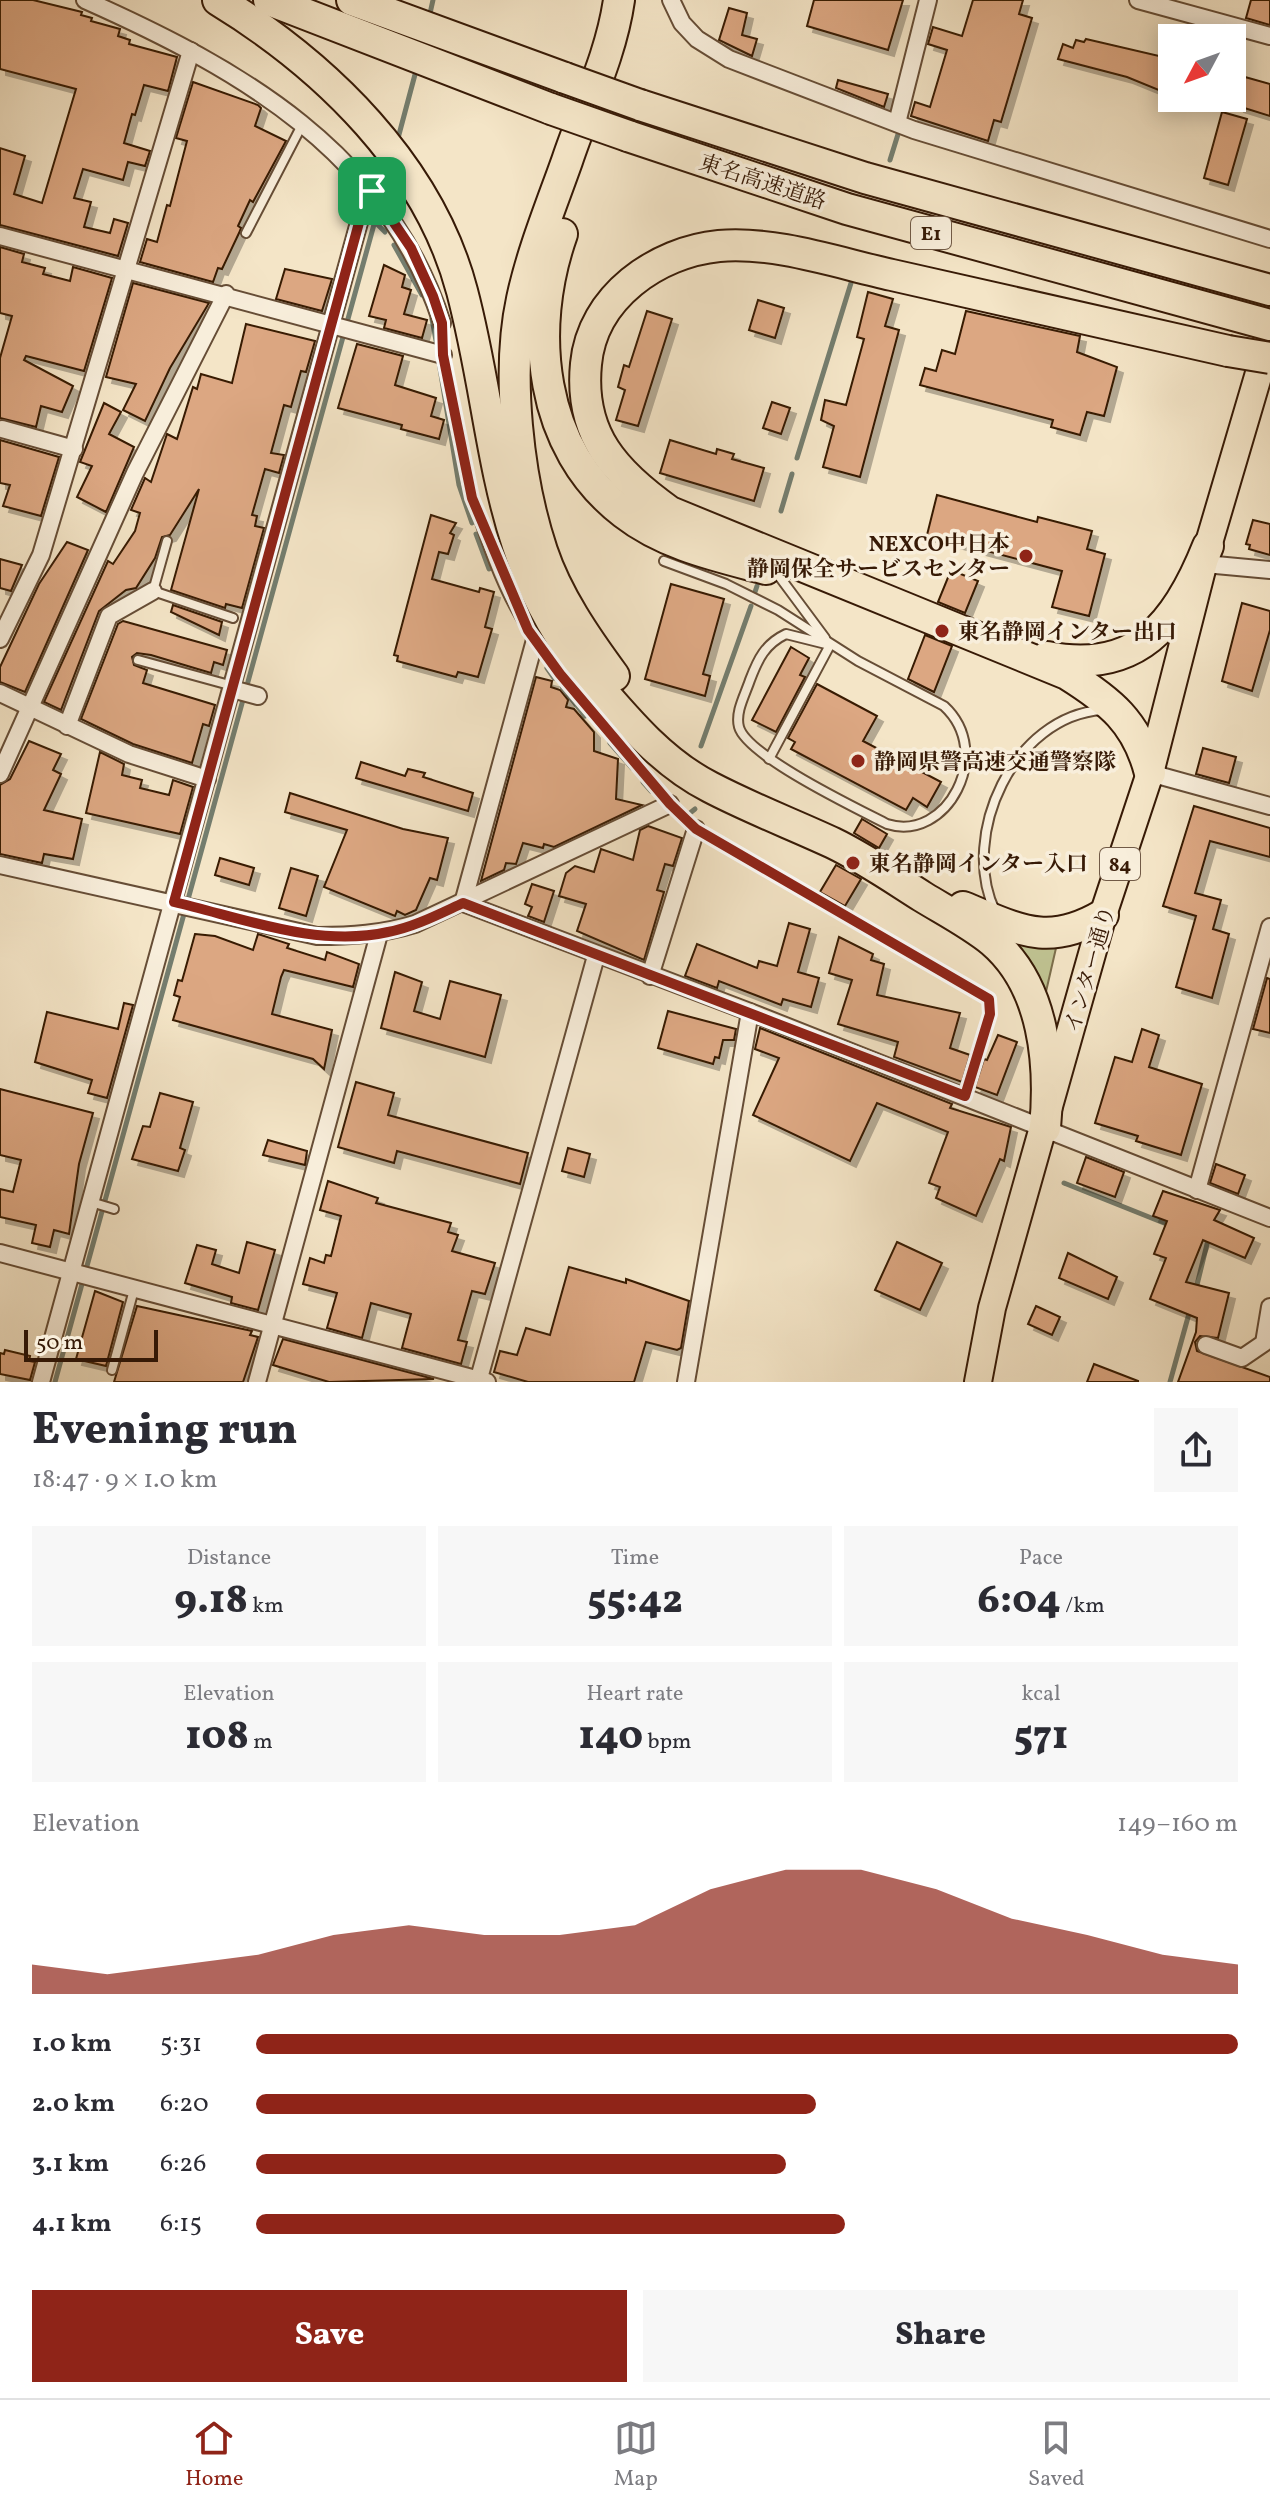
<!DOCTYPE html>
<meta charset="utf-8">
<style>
body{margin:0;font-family:Vollkorn,"Noto Serif JP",serif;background:#f7f7f7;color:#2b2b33;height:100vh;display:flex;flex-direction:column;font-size:30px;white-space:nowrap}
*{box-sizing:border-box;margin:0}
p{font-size:26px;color:#7c7c81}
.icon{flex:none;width:44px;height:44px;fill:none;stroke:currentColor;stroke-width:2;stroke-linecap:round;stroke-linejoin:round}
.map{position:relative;height:1382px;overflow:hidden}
.drawer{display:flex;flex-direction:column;background:#fff;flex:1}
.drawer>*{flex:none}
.needle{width:52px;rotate:229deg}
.fabs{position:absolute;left:1158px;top:24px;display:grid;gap:16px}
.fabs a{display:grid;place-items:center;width:88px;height:88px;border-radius:0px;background:#fff;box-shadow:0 4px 20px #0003;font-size:40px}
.scale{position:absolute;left:24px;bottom:20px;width:134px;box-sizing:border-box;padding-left:8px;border:4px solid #371a06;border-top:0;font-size:22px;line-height:28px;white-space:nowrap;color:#371a06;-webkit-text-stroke:6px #f8eedb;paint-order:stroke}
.pin{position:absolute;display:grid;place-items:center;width:68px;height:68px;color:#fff;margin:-34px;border-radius:16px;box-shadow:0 4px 12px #0006}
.round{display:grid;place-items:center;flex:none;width:84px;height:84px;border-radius:0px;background:#f7f7f7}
.overview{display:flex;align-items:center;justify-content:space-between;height:136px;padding:0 32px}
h1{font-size:44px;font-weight:800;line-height:60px}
.stats{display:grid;grid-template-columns:repeat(3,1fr);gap:12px;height:136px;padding:8px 32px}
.stats div{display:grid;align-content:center;border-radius:0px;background:#f7f7f7;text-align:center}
.stats b{font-size:40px;font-weight:800}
.stats small{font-size:22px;font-weight:400}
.stats p{font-size:22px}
.chart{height:224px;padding:16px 32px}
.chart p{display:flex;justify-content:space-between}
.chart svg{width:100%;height:144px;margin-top:8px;fill:#8f2418;opacity:.7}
.button{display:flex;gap:16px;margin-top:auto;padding:16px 32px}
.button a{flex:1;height:92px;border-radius:0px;background:#8f2418;color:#fff;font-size:32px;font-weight:800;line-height:92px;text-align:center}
.button a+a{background:#f7f7f7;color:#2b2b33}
ul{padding:0 32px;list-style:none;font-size:26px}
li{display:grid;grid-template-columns:128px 96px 1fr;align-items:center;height:60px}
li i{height:20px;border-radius:10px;background:#8f2418}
.dock{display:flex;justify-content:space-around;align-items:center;height:112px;border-top:2px solid #e1e1e2;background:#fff;font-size:22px;color:#7c7c81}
.dock a{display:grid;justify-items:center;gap:4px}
.dock .current{color:#8f2418}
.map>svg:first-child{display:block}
.green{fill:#c0c392;stroke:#7c6e4c;stroke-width:2}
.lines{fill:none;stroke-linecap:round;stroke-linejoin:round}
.stream{stroke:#747d6e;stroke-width:5}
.building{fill:#dca782;stroke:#371a06;stroke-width:2;filter:url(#shadow)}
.lane-casing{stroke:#664d36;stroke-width:12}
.street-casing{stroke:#664d36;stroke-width:20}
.primary-casing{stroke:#371a06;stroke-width:30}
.highway-casing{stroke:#371a06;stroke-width:34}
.lane{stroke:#f8eedb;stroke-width:8}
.street{stroke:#f8eedb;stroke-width:16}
.primary{stroke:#f4e5c7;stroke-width:26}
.highway{stroke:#f4e5c7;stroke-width:30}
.highway-bridge-casing{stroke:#371a06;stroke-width:34;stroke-linecap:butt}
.highway-bridge{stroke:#f4e5c7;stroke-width:30}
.route-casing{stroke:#fff;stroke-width:16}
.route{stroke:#8f2418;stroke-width:10}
.poi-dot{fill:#8f2418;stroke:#f8eedb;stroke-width:3}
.labels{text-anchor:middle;stroke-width:7;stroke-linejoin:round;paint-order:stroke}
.shield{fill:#f8eedb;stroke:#715a46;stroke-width:2}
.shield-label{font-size:20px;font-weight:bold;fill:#371a06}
.street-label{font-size:22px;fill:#371a06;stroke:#f8eedb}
.poi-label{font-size:22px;font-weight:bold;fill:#371a06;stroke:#f8eedb;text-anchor:start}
</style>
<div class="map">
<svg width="1270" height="1382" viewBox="0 0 1270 1382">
<defs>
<filter id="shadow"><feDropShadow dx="6" dy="6" stdDeviation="0" flood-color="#0004"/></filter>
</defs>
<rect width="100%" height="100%" fill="#f4e5c7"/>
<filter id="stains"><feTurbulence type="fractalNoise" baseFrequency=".0025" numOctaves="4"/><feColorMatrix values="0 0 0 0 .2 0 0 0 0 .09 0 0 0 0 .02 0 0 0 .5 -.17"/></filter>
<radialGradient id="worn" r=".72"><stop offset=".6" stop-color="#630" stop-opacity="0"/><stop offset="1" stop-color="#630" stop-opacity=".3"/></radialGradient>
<path class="green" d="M1016 942 1056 948 1042 1009Z"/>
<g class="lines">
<g class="stream">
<path d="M429 18 433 0"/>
<path d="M397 142 417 67"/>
<path d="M890 160 899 131"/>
<path d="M381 200 390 168"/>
<path d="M375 222 385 232"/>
<path d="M394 245 422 295"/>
<path d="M432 319 437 346"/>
<path d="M439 362 459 485 472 523"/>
<path d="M797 458 851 283"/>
<path d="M781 511 792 474"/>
<path d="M476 534 489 569"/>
<path d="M755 592 757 586"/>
<path d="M547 668 554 678"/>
<path d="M562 687 585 716"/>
<path d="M610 743 632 768"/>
<path d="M701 746 751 606"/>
<path d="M643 782 651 791"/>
<path d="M690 813 695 809"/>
<path d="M1064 1183 1169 1225"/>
<path d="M1196 1289 1208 1240 1204 1239"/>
<path d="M55 1382 378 210"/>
<path d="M1170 1382 1190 1310"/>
</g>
</g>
<g class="building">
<path d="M0 0H33L82 12 81 15 92 18 91 21 120 29 118 36 130 40 129 44 177 57 168 91 144 85 135 115 132 114 124 143 150 151 145 166 128 162 123 180 83 169 74 198 91 202 84 227 110 233 114 219 128 223 118 256 0 225V148L25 156 14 194 42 203 76 89 0 69Z"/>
<path d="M814 0H903L888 50 807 26Z"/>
<path d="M973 0H1023L1019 14 1032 18 1001 122 994 120 988 141 911 116 915 102 930 107 947 50 928 44 933 27 962 36Z"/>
<path d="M1251 0H1270V25L1246 18Z"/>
<path d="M729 8 747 13 742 35 757 39 752 56 719 40Z"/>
<path d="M1086 39 1172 59V76L1166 74 1161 91 1127 77 1058 59 1063 44 1073 48 1076 40 1084 42Z"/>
<path d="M1245 77 1270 84V116L1238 106Z"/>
<path d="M838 80 888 94 884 107 836 88Z"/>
<path d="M193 82 258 105 261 108 255 126 286 141 253 202 250 200 238 226 241 228 239 233 222 269 218 268 213 282 140 262 147 239 157 242 167 205 170 206 187 141 176 138Z"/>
<path d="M1222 112 1247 119 1228 185 1204 178Z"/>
<path d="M0 247 24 254 22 262 45 268 43 274 70 281 73 267 112 278 84 371 26 356 24 360 73 386 62 412 41 406 36 427 0 418V358L12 316 0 313Z"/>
<path d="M384 265 405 275 402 287 411 290 404 314 427 320 422 338 384 328 386 320 369 316Z"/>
<path d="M285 269 332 279 322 311 276 299Z"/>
<path d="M133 283 209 303 170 368 145 421 123 410 136 384 106 377Z"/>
<path d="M868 292 893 299 885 326 899 330 860 477 823 467 834 426 821 420 825 400 846 405 864 339 857 337Z"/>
<path d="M758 300 784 308 775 338 749 330Z"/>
<path d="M647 311 672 319 638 426 616 420 625 390 618 387 624 365 629 367Z"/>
<path d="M966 311 1080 336 1077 352 1117 367 1104 416 1087 412 1080 435 1051 427 1053 420 920 385 925 368 936 371 942 350 955 354Z"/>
<path d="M246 324 315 341 306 372 301 371 291 407 284 405 271 453 284 455 279 473 265 469 252 515 257 516 255 526 264 528 242 608 226 604 225 608 171 590 199 489 170 535 162 537 155 558 136 588 126 590 99 611 61 710 44 702 108 561 113 564 135 531 140 513 131 510 145 478 151 482 167 434 177 439 193 387 197 389 201 374 232 383Z"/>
<path d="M357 344 403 356 395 385 436 398 431 416 444 420 439 439 401 429 402 425 338 408Z"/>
<path d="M772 402 790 408 781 434 763 428Z"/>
<path d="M104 403 121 412 109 434 134 447 106 512 77 497 92 466 80 462Z"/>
<path d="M0 440 59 457 41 516 3 506 10 485 0 483Z"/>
<path d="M670 440 716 454 717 449 734 454 732 459 764 468 754 501 660 473Z"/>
<path d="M937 495 1037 522 1038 517 1092 531 1087 549 1105 554 1089 616 1052 607 1062 571 927 535Z"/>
<path d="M431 515 456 523 450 533 454 535 448 554 439 552 432 579 479 592 480 588 494 592 485 627 492 629 478 677 458 672 456 677 397 661 398 656 394 655Z"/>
<path d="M1253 520 1270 524V555L1249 549 1250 545 1246 544Z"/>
<path d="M67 542 88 550 25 692 0 682V667L39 584Z"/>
<path d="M0 559 22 565 11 591 0 588Z"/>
<path d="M951 570 978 581 965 613 938 602Z"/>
<path d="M671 584 724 599 703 674 710 676 705 696 645 679Z"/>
<path d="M1242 603 1270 611V630L1252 691 1222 681Z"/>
<path d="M173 605 222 622 219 635 171 612Z"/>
<path d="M123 621 227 650 223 665 214 662 211 673 151 655 137 653 132 657 134 665 147 670 143 683 215 705 209 726 203 724 192 763 133 744 81 719 118 624Z"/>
<path d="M925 635 952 646 934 692 908 679Z"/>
<path d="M791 647 809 658 800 675 805 677 776 732 752 720Z"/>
<path d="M536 677 552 681 551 687 560 690 568 700 566 707 574 709 594 732V751L618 759 616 799 642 805 554 847 544 844 543 848 523 843 516 864 506 863 504 870 481 881Z"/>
<path d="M817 684 877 716 863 741 941 782 927 807 913 798 906 810 791 749 795 742 788 738Z"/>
<path d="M29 741 61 754 53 770 61 774 44 810 82 819 73 859 44 854 42 863 0 854V785L10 779Z"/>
<path d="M1203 748 1236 757 1229 783 1196 774Z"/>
<path d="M100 752 124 764 122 775 142 780 140 788 169 795 173 780 193 787 180 834 86 813Z"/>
<path d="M361 762 405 776 408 769 425 773 423 777 473 793 468 811 356 778Z"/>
<path d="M290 793 403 829 448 838 437 880 430 878 416 910 405 915 397 911 395 916 324 887 347 830 285 812Z"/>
<path d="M1194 806 1270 828V857L1210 841 1195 893 1221 900 1213 929 1229 934 1212 998 1176 987 1196 916 1163 906Z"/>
<path d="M862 819 887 834 879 848 854 833Z"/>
<path d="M648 826 682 838 673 866 665 864 657 890 664 892 644 960 577 931 586 904 559 896 566 873 575 866 594 872 601 849 633 860 640 830Z"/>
<path d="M220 858 254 868 249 885 215 875Z"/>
<path d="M836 865 861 879 845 906 820 892Z"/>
<path d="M291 868 318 876 306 916 279 908Z"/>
<path d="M532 884 554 891 544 922 528 916 532 907 525 904Z"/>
<path d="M789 923 810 929 798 972 819 978 811 1007 783 999 781 1005 719 981 717 988 685 976 697 944 757 968 759 961 777 966Z"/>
<path d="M195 934 215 936 253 950 258 934 289 944 287 948 325 960 327 952 359 964 353 987 284 970 281 977 272 1014 332 1030 324 1069 313 1059 173 1020 180 997 174 995 178 980 182 981Z"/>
<path d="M839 937 873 954 871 960 884 964 877 995 960 1013 950 1048 970 1055 962 1082 894 1057 898 1042 838 1024 852 980 829 973Z"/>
<path d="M395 972 422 982 414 1011 440 1019 450 981 501 995 485 1057 381 1028Z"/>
<path d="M1267 978 1270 979V1033L1253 1029Z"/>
<path d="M124 1003 133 1005 107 1098 88 1093 92 1080 35 1062 47 1012 118 1029Z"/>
<path d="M668 1011 736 1029 734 1040H723L719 1058 715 1057 713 1064 658 1048Z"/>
<path d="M760 1028 952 1104 950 1108 1011 1127 1004 1161 1000 1159 976 1216 936 1198 940 1187 929 1183 948 1132 877 1103 850 1161 753 1115 779 1058 755 1049Z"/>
<path d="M1142 1029 1159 1035 1149 1067 1202 1084 1181 1155 1136 1141 1138 1136 1095 1123 1115 1057 1132 1062Z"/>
<path d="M998 1035 1017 1042 997 1095 975 1087 984 1059 987 1060Z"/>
<path d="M356 1082 394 1093 388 1115 528 1153 520 1184 397 1151 394 1163 338 1147Z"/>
<path d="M0 1089 93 1113 79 1164 69 1234 54 1230 50 1247 32 1243 36 1225 0 1217V1189L13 1192 21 1160 0 1155Z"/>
<path d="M160 1093 193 1102 180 1148 185 1150 178 1171 132 1159 143 1126 150 1127Z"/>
<path d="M268 1140 307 1151 305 1165 263 1155Z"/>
<path d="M568 1148 590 1154 584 1177 562 1171Z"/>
<path d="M1086 1157 1124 1172 1115 1197 1077 1183Z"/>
<path d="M1216 1164 1245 1175 1238 1194 1210 1183Z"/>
<path d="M328 1181 378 1198 376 1203 451 1223 448 1232 458 1235 452 1251 495 1263 485 1294 472 1291 458 1340 467 1342 461 1364 402 1348 411 1314 371 1303 362 1338 327 1328 337 1293 303 1284 310 1258 324 1263 326 1255 331 1256 341 1216 320 1210Z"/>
<path d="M1163 1191 1220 1210 1214 1220 1254 1238 1245 1258 1203 1240 1186 1282 1229 1293 1218 1338 1200 1336 1195 1342 1197 1351 1270 1377V1382H1178L1196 1332 1197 1318 1150 1299 1166 1258 1154 1254 1167 1221 1153 1216Z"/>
<path d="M247 1242 275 1250 258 1310 231 1303 232 1297 185 1283 197 1245 216 1250 212 1264 239 1273Z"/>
<path d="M897 1242 942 1263 920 1310 875 1290Z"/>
<path d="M1068 1253 1117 1277 1108 1299 1059 1278Z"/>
<path d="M569 1267 626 1283V1279L689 1301 681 1348 677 1350 646 1342 634 1382H528L494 1372 500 1351 517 1355 526 1328 550 1335Z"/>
<path d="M95 1291 123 1302 106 1366 76 1359Z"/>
<path d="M137 1306 252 1331 250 1335 258 1337 243 1382H114Z"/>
<path d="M1036 1306 1060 1317 1052 1335 1028 1324Z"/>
<path d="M283 1339 434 1379 329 1382 273 1365Z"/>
<path d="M5 1350 30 1356 29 1361 35 1362 30 1380 0 1374V1353L4 1354Z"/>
<path d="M1094 1364 1138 1381V1382H1087Z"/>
</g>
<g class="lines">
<defs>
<g id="lane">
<path d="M246 233 302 125"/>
<path d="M442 323C446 411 480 559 530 633 556 672 588 706 619 742 644 771 666 804 696 829L989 999 990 1014 965 1096"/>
<path d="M167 541 153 591 233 618"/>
<path d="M664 561 726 584 778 610 858 661 944 706C995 753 947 843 887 824 858 809 747 756 739 727 735 712 745 695 750 680 758 659 765 644 786 634L830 645"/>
<path d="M776 572 825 638"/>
<path d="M138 660 233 686"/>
<path d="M769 759 830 645"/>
<path d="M995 911C959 835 1014 716 1102 710"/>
<path d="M91 1202 114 1209"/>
<path d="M112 1370 135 1286"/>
</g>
<g id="street">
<path d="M85 0C240 69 387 152 442 323"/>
<path d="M671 0 682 23 697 39 729 59 914 130 1270 239"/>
<path d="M1138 0 1270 36"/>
<path d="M897 123 928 0"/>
<path d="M0 236 443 355"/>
<path d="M2 429 74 449"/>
<path d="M1205 564 1270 570"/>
<path d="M0 639 41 555 191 51"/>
<path d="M535 640 463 903 750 1012 1270 1218"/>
<path d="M232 689 258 696"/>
<path d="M0 693 129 754 207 779"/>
<path d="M67 726 109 616 153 591"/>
<path d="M1150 773 1270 806"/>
<path d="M0 774 135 473 226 294"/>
<path d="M0 865 317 936C351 936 382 934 415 924L670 804"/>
<path d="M650 976 696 829"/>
<path d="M1197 1190 1270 927"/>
<path d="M0 1253 487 1382"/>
<path d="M1206 1345 1242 1358 1264 1343 1270 1307"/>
<path d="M41 1382 369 186"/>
<path d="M257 1382 379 934"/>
<path d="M478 1382 596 956"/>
<path d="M686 1382 750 1012"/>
</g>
<path id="primary" d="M978 1382 992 1308 1103 915 1150 773 1208 546 1259 373"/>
<g id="highway">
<path d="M218 0C326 66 429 166 462 291 499 430 491 557 590 677 625 718 661 762 710 787 750 808 792 824 833 843 864 858 893 878 923 897 946 911 971 924 992 941 1045 986 1051 1065 1045 1128"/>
<path d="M269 0 551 109"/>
<path d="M352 0 565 78"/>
<path d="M640 105 865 178 1270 290"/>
<path d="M628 136 847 209 1270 325"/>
<path d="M562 234C528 330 539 448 624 513 665 545 717 556 766 569"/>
<path d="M1047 657C1137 675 1177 624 1208 546"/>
<path d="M614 676C586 638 557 596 542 551 518 479 506 373 522 299 532 252 551 206 567 161 585 107 611 56 619 0"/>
<path d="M1150 773C1137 722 1110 701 1067 674L670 512C615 473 579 435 586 364 592 297 657 252 719 246 775 241 838 263 892 275 1004 301 1116 326 1228 351"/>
<path d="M963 907C1018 929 1047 948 1103 915"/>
</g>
</defs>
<use href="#lane" class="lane-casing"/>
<use href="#street" class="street-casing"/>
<use href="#primary" class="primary-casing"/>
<use href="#highway" class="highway-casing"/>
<use href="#lane" class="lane"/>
<use href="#street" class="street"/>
<use href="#primary" class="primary"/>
<use href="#highway" class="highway"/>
<defs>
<g id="highway-bridge">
<path d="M565 78 640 105"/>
<path d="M551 109 628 136"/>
<path d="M1228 351 1270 358"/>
</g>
</defs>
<use href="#highway-bridge" class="highway-bridge-casing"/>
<use href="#highway-bridge" class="highway-bridge"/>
</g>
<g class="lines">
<defs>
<path id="route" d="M369 186 411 248 433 296 442 323 443 355 472 498 528 630 560 674 670 804 696 829 989 999 990 1014 965 1096 463 903C439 914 414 927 388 932 317 948 243 918 174 902Z"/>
</defs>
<use href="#route" class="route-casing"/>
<use href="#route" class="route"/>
</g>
<g class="poi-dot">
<circle cx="1026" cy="556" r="8"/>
<circle cx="942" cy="631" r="8"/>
<circle cx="858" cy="761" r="8"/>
<circle cx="853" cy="863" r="8"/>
</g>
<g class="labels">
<g class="shield">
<rect x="911" y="217" width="40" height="32" rx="6"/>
<rect x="1100" y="848" width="40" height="32" rx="6"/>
</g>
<g class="shield-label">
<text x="931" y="240">E1</text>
<text x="1120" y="871">84</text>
</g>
<g class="street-label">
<text transform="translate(763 181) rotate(18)" y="8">東名高速道路</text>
<text transform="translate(1089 969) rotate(-74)" y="8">インター通り</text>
</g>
<g class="poi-label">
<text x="1010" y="551" text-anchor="end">NEXCO中日本<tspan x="1010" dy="25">静岡保全サービスセンター</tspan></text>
<text x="958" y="639">東名静岡インター出口</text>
<text x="874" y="769">静岡県警高速交通警察隊</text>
<text x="869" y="871">東名静岡インター入口</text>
</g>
</g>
<rect width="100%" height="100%" filter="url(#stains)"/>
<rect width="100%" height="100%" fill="url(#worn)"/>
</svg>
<div class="fabs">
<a><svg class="needle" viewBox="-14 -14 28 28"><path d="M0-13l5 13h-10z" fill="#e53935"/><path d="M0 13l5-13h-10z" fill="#7c7c81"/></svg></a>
</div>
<div class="scale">50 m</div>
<div class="pin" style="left:372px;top:191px;background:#1e9e55"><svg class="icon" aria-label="arrive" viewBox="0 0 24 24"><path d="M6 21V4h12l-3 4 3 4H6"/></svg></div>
</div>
<section class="drawer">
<div class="overview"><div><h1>Evening run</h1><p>18:47 · 9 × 1.0 km</p></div><a class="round"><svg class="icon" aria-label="share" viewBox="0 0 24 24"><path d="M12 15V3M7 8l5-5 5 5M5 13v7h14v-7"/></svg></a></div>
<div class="stats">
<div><p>Distance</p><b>9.18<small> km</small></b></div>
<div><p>Time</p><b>55:42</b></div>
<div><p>Pace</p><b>6:04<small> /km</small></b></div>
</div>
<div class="stats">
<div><p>Elevation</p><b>108<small> m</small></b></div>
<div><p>Heart rate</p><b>140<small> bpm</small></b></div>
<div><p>kcal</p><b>571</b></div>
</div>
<div class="chart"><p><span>Elevation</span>149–160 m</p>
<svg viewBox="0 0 160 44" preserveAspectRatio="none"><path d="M0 44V35L10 38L20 35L30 32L40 26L50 23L60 26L70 26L80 23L90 12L100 6L110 6L120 12L130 21L140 26L150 32L160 35V44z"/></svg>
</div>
<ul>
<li><b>1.0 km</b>5:31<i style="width:100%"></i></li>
<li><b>2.0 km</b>6:20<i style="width:57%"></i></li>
<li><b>3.1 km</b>6:26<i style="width:54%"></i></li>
<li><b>4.1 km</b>6:15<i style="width:60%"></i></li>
</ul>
<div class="button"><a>Save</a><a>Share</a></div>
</section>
<nav class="dock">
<a class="current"><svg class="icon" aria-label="home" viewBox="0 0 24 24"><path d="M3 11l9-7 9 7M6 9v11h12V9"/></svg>Home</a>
<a><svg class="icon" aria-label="map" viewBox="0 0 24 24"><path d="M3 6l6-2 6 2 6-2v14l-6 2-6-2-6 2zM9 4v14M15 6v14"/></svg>Map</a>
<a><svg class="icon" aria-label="saved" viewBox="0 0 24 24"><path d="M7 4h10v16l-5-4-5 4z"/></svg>Saved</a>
</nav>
